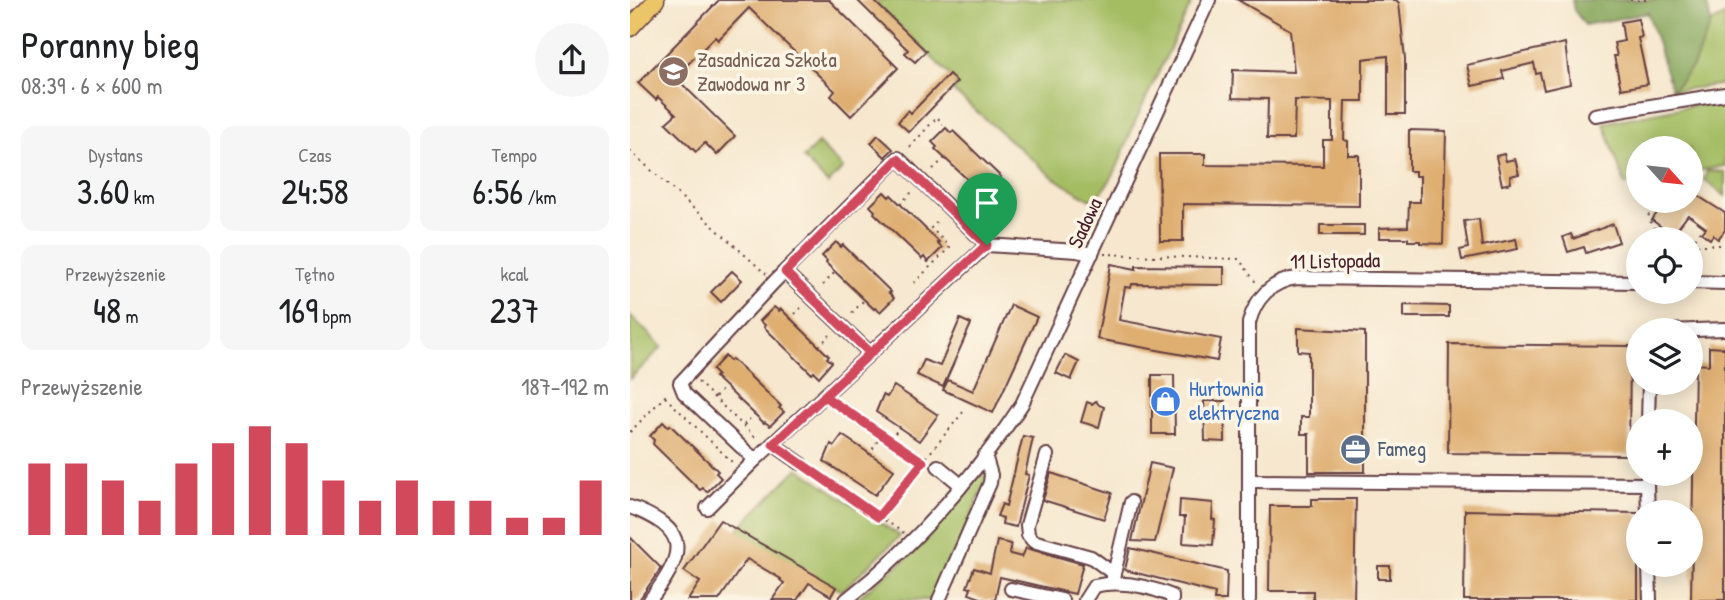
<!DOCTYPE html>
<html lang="pl">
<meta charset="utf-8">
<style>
body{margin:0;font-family:"Patrick Hand",sans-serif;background:#f6f6f6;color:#202124;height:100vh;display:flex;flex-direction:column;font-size:26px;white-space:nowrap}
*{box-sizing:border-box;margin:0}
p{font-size:23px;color:#757577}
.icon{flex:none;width:38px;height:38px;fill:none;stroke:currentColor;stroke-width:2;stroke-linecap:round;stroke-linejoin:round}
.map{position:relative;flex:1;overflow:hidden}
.sheet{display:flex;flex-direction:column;background:#fff;width:630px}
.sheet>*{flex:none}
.needle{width:46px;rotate:117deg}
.tools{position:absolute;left:996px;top:136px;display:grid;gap:14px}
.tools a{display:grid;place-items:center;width:77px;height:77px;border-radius:50%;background:#fff;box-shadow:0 4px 18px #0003;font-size:35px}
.pin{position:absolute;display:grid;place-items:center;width:60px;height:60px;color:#fff;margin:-72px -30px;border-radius:50% 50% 50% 0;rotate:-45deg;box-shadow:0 0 7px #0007}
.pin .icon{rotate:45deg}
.round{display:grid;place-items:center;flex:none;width:74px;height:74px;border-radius:37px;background:#f6f6f6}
.overview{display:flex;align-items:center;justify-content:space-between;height:119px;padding:0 21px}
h1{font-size:38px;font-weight:600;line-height:52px}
.metrics{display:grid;grid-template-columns:repeat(3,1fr);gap:10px;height:119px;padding:7px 21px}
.metrics div{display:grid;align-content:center;border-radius:14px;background:#f6f6f6;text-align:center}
.metrics b{font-size:35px;font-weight:600}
.metrics small{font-size:19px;font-weight:400}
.metrics p{font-size:19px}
.chart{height:196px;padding:14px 21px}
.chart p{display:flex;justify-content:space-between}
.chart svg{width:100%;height:126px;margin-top:7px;stroke:#d1495b;stroke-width:6}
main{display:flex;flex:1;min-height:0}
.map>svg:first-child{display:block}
.green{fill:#a4bd63;stroke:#776e47;stroke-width:2}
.forest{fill:#83a459;stroke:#666242;stroke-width:2}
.building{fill:#dfaf72}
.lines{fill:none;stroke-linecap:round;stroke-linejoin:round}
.minor-casing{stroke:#643d43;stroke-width:16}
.major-casing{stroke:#643d43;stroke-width:19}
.path{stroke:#643d43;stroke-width:2;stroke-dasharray:2 5;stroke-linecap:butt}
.minor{stroke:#fff;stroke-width:12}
.major{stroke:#edc569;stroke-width:16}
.route-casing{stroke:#fff;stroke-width:14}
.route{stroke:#d1495b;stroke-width:9}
.labels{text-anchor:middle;stroke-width:7;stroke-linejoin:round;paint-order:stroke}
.education-label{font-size:21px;fill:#785e54;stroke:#fcf5e5;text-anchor:start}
.street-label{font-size:21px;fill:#4a1f2b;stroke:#fcf5e5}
.shop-label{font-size:21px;fill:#366cbe;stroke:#fcf5e5;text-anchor:start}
.service-label{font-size:21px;fill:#4e5e75;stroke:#fcf5e5;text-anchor:start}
</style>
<main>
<section class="sheet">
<div class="overview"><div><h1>Poranny bieg</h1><p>08:39 · 6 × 600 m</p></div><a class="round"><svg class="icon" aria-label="share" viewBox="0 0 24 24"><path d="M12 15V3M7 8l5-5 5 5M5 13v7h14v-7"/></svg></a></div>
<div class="metrics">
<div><p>Dystans</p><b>3.60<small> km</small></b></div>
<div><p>Czas</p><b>24:58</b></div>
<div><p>Tempo</p><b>6:56<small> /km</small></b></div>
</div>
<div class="metrics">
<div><p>Przewyższenie</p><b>48<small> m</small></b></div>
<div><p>Tętno</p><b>169<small> bpm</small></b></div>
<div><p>kcal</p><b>237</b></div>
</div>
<div class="chart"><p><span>Przewyższenie</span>187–192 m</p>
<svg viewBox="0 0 160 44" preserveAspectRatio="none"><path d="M5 44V19M15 44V19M25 44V25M35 44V32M45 44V19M55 44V12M65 44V6M75 44V12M85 44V25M95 44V32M105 44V25M115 44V32M125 44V32M135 44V38M145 44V38M155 44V25"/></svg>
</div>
</section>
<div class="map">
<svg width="1095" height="600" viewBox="0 0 1095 600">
<rect width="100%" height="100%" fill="#fcf5e5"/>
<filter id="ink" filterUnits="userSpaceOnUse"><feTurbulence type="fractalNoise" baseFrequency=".0143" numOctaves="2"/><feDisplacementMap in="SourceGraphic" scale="14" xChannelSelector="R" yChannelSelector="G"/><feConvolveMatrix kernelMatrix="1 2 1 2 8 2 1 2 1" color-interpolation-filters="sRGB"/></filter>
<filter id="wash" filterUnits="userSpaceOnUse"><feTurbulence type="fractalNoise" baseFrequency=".00686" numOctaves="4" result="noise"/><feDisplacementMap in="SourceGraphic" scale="28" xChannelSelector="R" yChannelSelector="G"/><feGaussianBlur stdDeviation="1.57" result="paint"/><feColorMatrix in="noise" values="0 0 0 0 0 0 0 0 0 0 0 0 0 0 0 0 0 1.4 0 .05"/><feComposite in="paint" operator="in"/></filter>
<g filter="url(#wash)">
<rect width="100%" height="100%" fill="#f6e7ce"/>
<g class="green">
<path d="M243 0H563C544 41 524 81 505 122 492 150 488 182 461 200L424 178 323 91 327 82Z"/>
<path d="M1095 13V84L1042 91 1063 66 1081 23 1095 16Z"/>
<path d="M1095 99V166L1061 172 1060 149H1008V182L995 185 974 123Z"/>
<path d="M188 143 213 168 198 184 173 158Z"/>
<path d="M1077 171 1095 172V196L1074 180Z"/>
<path d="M0 315 32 347 0 379Z"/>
<path d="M168 468 270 536 212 591 106 531Z"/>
<path d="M352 473 355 475 356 481 305 600H225L286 550 347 474Z"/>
</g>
<path class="forest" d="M942 0H1076L1081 23 1063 66 1042 91 1018 13 955 25 944 10Z"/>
<g id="blocks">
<g class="building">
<path d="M89 0H199L268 68 221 116 201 96 205 91 119 8 88 40 85 37 45 77 105 136 87 155 75 143 66 152 36 123 46 114 28 97 26 100 8 83Z"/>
<path d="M227 0H243L296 51 285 62 275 53 278 50Z"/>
<path d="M608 0H766L769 3 775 59V114H758V56L733 59V101H715L714 140 718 141V155H729V206L553 204V241H530L529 154H575V165L693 166V140H702V101L665 100 664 139H637L638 99 602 98 603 70 664 72 660 30Z"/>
<path d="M1008 19 1012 37 1008 38 1018 84 991 89 984 56H987L984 43 994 41 991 22Z"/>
<path d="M935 43 940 84 914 90 910 73 906 74 904 63 872 71 874 79 842 86 837 65Z"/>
<path d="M319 74 327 82 279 132 268 122 278 110 281 113Z"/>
<path d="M316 128 321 133 323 131 371 177 369 179 374 184 360 198 355 193 354 195 305 149 307 147 302 142Z"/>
<path d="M779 130 816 131 813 244 790 243V241H778V238H749V228L778 227 779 202H790V176H785V171H779Z"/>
<path d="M248 135 263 149 255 157 241 143Z"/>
<path d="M874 154 876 161 885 159 889 174 880 176 881 183 872 185 866 156Z"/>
<path d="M1060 191 1095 213V230L1088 239 1083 235 1080 239 1072 233 1076 228 1058 215 1045 232 1040 229 1038 232 1022 220 1027 213 1020 207 1025 201H1060Z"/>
<path d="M254 192 259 197 261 195 309 242 307 243 312 248 298 262 294 257 292 259 244 213 245 211 240 206Z"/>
<path d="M849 219 852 246 886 239 888 249 832 260 830 250 838 248 834 221Z"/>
<path d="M983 224 989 242 956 253 954 247 938 252 933 237 941 234 943 239Z"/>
<rect x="690" y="225" width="44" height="10"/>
<path d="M206 242 211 247 213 245 261 292 259 293 264 298 250 312 245 308 244 309 196 263 197 261 192 256Z"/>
<path d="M481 264 506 269V266L594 267V285L502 284 501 288 495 287 489 320 591 339 587 361 467 339Z"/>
<path d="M102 271 112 280 91 302 81 292Z"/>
<path d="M381 305 407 317 363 413 313 390 318 380 343 391Z"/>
<path d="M774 305 819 306V317H774Z"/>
<path d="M144 307 149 311 151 309 199 356 197 358 202 362 189 377 184 372 182 374 134 327 135 325 130 321Z"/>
<path d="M330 319 341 324 313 387 287 375 294 360 310 366Z"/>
<path d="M668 328 735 332V472H679V434H671V417H679V352L668 351Z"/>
<path d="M819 344 1000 346 999 455 818 453Z"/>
<path d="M1079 347 1095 348V600H1061L1065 364 1079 365Z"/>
<path d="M435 355 449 362 441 380 426 373Z"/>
<path d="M95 356 100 361 102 359 151 406 149 408 154 412 140 426 135 422 134 423 85 377 87 375 82 370Z"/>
<path d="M522 375H544L545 434H522Z"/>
<path d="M264 386 308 415 289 441 246 412 253 395 257 397Z"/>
<path d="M466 401 469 405 474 407 469 427 451 422 457 402 462 404Z"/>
<path d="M574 401H595V442L575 441Z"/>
<path d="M33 422 38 427 40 425 88 471 86 473 91 478 77 492 73 488 70 490 23 444 24 440 20 436Z"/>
<path d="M212 435 264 470 245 495 194 461 201 444 204 446Z"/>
<path d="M393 436 403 438 395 474 399 475 386 527 372 524 373 518 367 516 372 504 376 506Z"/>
<path d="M520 463 543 468 525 542 502 541Z"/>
<path d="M421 473 482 493 474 519 413 500Z"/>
<path d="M682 499H726L724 600H683V591H639L640 506H682Z"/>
<path d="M550 500 583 503 582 519 585 520 583 545 553 543 555 517H549Z"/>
<path d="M835 510 1008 513V600H834Z"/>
<path d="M90 520 206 587 201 596 179 583 167 600H142L154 583 150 580 151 579 117 559 89 600H58L70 582 54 571Z"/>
<path d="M0 537 31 568 9 600H0Z"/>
<path d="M367 541 381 544 380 554 392 557 396 548 453 564 445 594 370 577 365 600H356L339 594 341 588 337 587 344 568 360 573Z"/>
<path d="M500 548 597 571 596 600H584L585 593 495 570Z"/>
<rect x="748" y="566" width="12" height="13"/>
</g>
</g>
</g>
<g filter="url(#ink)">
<use href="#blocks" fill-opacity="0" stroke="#643d43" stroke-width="2"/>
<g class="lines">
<defs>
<g id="minor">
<path d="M965 115 1095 94"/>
<path d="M155 272 240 353"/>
<path d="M1060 282 1095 283"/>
<path d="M1036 331 1095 329"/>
<path d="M1018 422 1019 383"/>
<path d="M143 444 170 463"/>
<path d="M417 455 397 525 398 535 403 541 461 557 484 574"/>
<path d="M125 460 54 393 50 383 144 282 268 158 357 245 447 251 462 254"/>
<path d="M308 466 331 485"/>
<path d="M619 481 1017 484 1018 474"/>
<path d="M1017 484 1018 513"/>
<path d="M0 507C62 530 55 554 20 600"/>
<path d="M77 508 125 460 357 245"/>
<path d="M1019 565 1020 600"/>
<path d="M483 578 501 502"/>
<path d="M381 589 432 600"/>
<path d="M216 600C286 545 343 478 392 404L579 0"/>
<path d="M309 600 360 483 361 475 355 455"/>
<path d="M455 600 464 586C490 580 518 586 542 596V600"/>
<path d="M619 600V323C625 299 641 281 667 278L1008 282"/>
</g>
<path id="major" d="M0 28 26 0"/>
</defs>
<use href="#minor" class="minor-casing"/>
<use href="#major" class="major-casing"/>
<g class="path">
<path d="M1000 0H1016"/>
<path d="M280 147 307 117 313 124"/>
<path d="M0 151 136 274"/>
<path d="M303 169 315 158"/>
<path d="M332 198 344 186"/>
<path d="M1022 201C1012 218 1025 230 1038 240"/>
<path d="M270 204 282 192"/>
<path d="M1020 240 1025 232"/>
<path d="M1061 244 1074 227"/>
<path d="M1060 245H1095"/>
<path d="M474 254 609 259 627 284"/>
<path d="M1006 258 1008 255"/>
<path d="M284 283 320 247 301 228 309 220"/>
<path d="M193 285 205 272"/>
<path d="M222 313 234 300"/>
<path d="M160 319 171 308"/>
<path d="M189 346 200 335"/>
<path d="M68 382 127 439"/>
<path d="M35 397 104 464"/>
<path d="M85 397 95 387"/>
<path d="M206 404 295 463"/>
<path d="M114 425 124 414"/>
<path d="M0 432 39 392"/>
<path d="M261 439 270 426"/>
<path d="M239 455 251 435"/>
<path d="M179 470 274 533"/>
<path d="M248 517 334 411"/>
</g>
<use href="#minor" class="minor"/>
<use href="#major" class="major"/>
</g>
</g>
<g class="lines" filter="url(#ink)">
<defs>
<path id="route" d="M357 245 351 250C282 315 213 379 143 444L248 517 293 462 194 396 240 353 155 272 268 159 357 245"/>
</defs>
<use href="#route" class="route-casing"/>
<use href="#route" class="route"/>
</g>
<defs>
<symbol id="school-disc" viewBox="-11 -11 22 22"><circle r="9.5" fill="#8d6e63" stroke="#fcf5e5"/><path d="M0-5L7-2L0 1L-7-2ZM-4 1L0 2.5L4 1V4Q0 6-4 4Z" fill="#fff"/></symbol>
<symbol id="shop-disc" viewBox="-11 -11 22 22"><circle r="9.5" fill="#3f7fe0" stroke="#fcf5e5"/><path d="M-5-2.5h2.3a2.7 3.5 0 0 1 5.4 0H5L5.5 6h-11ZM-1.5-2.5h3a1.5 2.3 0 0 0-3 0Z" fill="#fff"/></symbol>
<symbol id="office-disc" viewBox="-11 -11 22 22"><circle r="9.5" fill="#5c6f8a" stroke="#fcf5e5"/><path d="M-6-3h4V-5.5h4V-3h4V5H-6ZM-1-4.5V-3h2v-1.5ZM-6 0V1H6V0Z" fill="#fff"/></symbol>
</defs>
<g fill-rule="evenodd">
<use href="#school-disc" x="26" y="54" width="35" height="35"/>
<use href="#shop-disc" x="518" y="384" width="35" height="35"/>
<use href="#office-disc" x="708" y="432" width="35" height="35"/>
</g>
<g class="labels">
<g class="education-label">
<text x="67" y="67">Zasadnicza Szkoła<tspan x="67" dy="24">Zawodowa nr 3</tspan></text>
</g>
<g class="street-label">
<text transform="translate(455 223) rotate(-65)" y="7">Sadowa</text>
<text transform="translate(705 261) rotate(-1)" y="7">11 Listopada</text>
</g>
<g class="shop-label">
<text x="559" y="396">Hurtownia<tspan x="559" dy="24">elektryczna</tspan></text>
</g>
<g class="service-label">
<text x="748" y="456">Fameg</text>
</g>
</g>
</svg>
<div class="tools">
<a><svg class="needle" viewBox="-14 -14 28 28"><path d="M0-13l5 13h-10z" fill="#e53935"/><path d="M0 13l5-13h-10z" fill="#757577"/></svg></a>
<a><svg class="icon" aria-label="locate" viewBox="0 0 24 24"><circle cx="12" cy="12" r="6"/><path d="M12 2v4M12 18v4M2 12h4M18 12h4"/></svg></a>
<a><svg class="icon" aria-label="layers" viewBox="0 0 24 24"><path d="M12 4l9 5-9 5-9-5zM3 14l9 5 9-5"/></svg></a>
<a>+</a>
<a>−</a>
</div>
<div class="pin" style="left:357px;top:245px;background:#1e9e55"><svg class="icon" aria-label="arrive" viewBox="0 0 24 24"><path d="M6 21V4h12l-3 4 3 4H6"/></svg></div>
</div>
</main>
